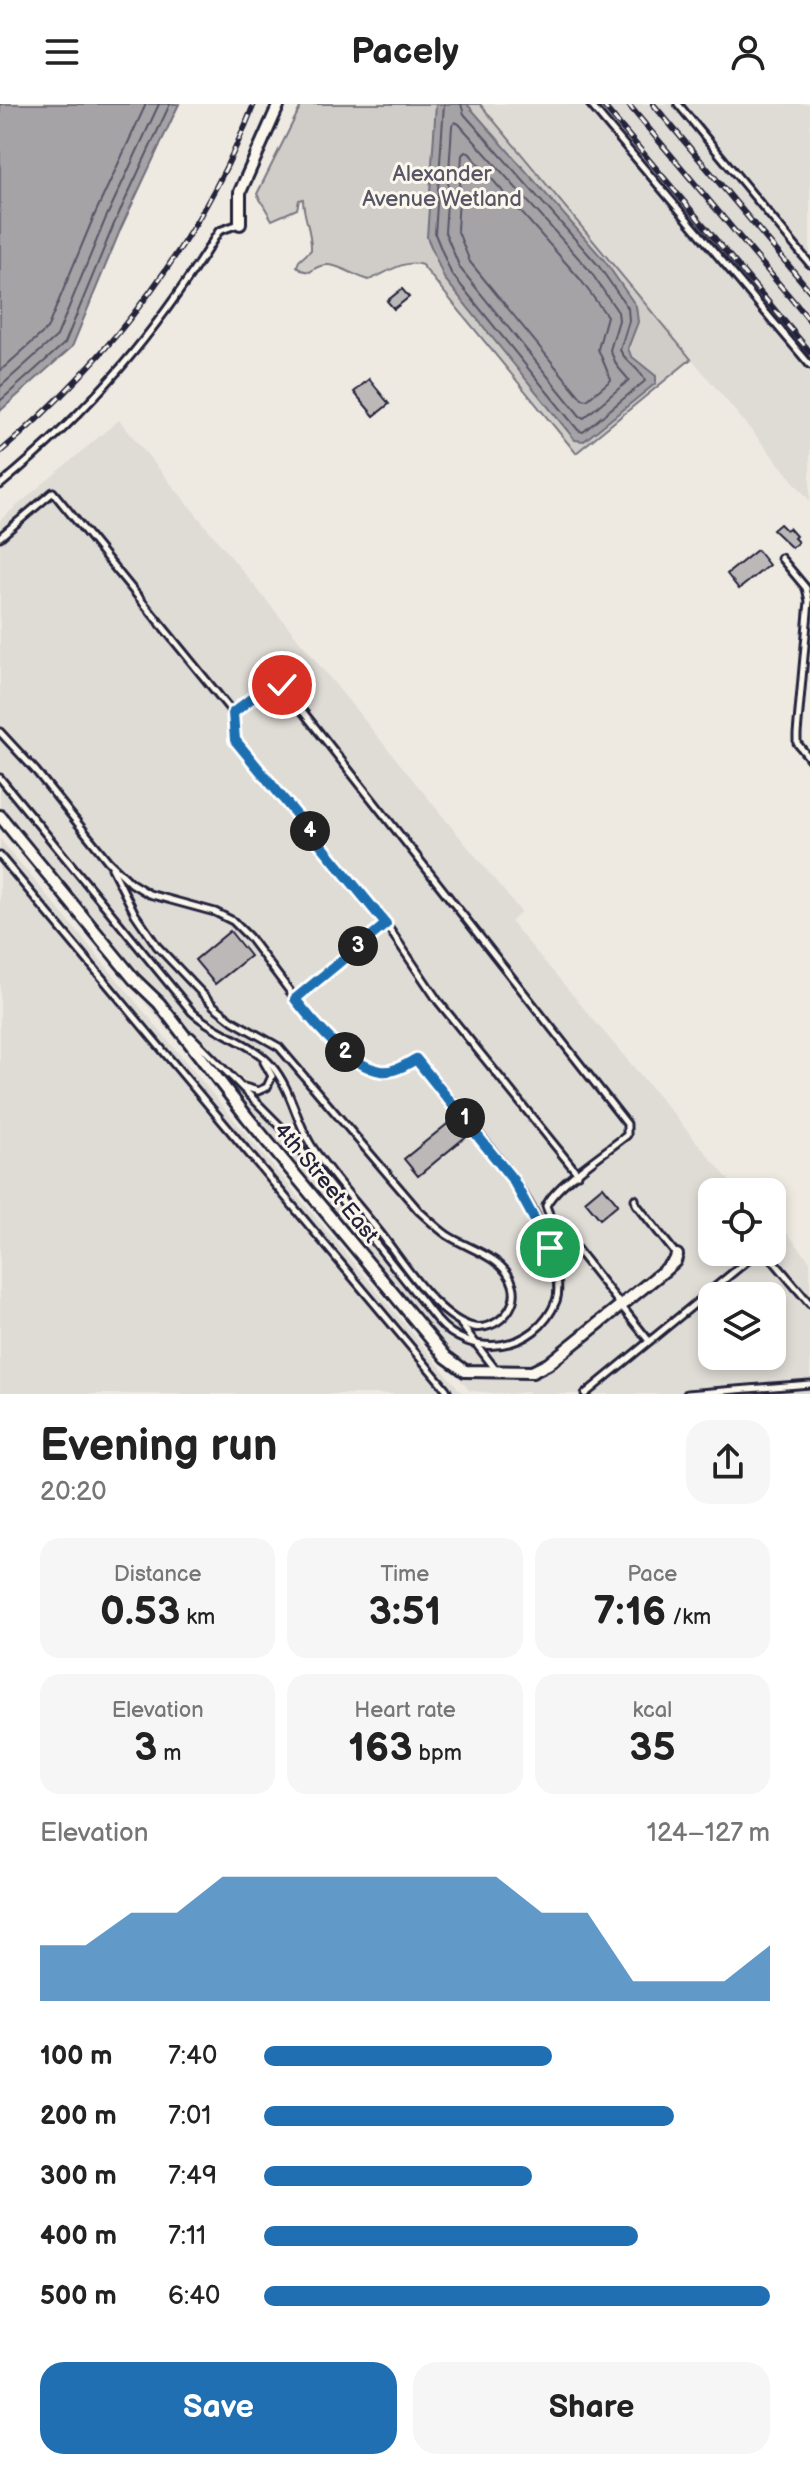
<!DOCTYPE html>
<meta charset="utf-8">
<style>
body{margin:0;font-family:"Balsamiq Sans",sans-serif;background:#f6f6f6;color:#222;height:100vh;display:flex;flex-direction:column;font-size:30px;white-space:nowrap}
*{box-sizing:border-box;margin:0}
p{font-size:26px;color:#767676}
.icon{flex:none;width:44px;height:44px;fill:none;stroke:currentColor;stroke-width:2;stroke-linecap:round;stroke-linejoin:round}
.map{position:relative;height:1290px;overflow:hidden}
.side{display:flex;flex-direction:column;background:#fff;flex:1}
.side>*{flex:none}
.controls{position:absolute;left:698px;top:1074px;display:grid;gap:16px}
.controls a{display:grid;place-items:center;width:88px;height:88px;border-radius:16px;background:#fff;box-shadow:0 4px 12px #0003;font-size:40px}
.pin{position:absolute;display:grid;place-items:center;width:68px;height:68px;color:#fff;margin:-34px;border:4px solid #fff;border-radius:50%;box-shadow:0 2px 8px #0007}
.km{position:absolute;width:40px;height:40px;margin:-20px;border-radius:50%;background:#222;color:#fff;font-size:22px;line-height:40px;text-align:center}
.round{display:grid;place-items:center;flex:none;width:84px;height:84px;border-radius:24px;background:#f6f6f6}
.head{display:flex;align-items:center;justify-content:space-between;height:136px;padding:0 40px}
h1{font-size:44px;font-weight:800;line-height:60px}
.stats{display:grid;grid-template-columns:repeat(3,1fr);gap:12px;height:136px;padding:8px 40px}
.stats div{display:grid;align-content:center;border-radius:20px;background:#f6f6f6;text-align:center}
.stats b{font-size:40px;font-weight:800}
.stats small{font-size:22px;font-weight:400}
.stats p{font-size:22px}
.chart{height:224px;padding:16px 40px}
.chart p{display:flex;justify-content:space-between}
.chart svg{width:100%;height:144px;margin-top:8px;fill:#1f6fb2;opacity:.7}
.action{display:flex;gap:16px;margin-top:auto;padding:16px 40px}
.action a{flex:1;height:92px;border-radius:24px;background:#1f6fb2;color:#fff;font-size:32px;font-weight:800;line-height:92px;text-align:center}
.action a+a{background:#f6f6f6;color:#222}
ul{padding:0 40px;list-style:none;font-size:26px}
li{display:grid;grid-template-columns:128px 96px 1fr;align-items:center;height:60px}
li i{height:20px;border-radius:10px;background:#1f6fb2}
header{display:flex;justify-content:space-between;align-items:center;height:104px;padding:0 40px;background:#fff;font-size:36px;font-weight:800}
.map>svg:first-child{display:block}
.built{fill:#dfdbd5;fill-rule:evenodd}
.green{fill:#d0cdc9;stroke:#797882;stroke-width:2}
.water{fill:#a6a3a7;stroke:#716f7c;stroke-width:2}
.lines{fill:none;stroke-linecap:round;stroke-linejoin:round}
.shore{stroke:#575666;stroke-width:2}
.building{fill:#bcb8b8;stroke:#22223b;stroke-width:2}
.lane-casing{stroke:#22223b;stroke-width:11}
.street-casing{stroke:#22223b;stroke-width:16}
.lane{stroke:#fbf7ec;stroke-width:5}
.street{stroke:#fbf7ec;stroke-width:10}
.rail-casing{stroke:#22223b;stroke-width:6}
.rail{stroke:#fbf7ec;stroke-width:3;stroke-dasharray:9;stroke-linecap:butt}
.route-casing{stroke:#fff;stroke-width:16}
.route{stroke:#1f6fb2;stroke-width:10}
.labels{text-anchor:middle;stroke-width:6;stroke-linejoin:round;paint-order:stroke}
.park-label{font-size:22px;fill:#565566;stroke:#fbf7ec}
.street-label{font-size:22px;fill:#22223b;stroke:#fbf7ec}
</style>
<header><svg class="icon" aria-label="menu" viewBox="0 0 24 24"><path d="M4 6h16M4 12h16M4 18h16"/></svg>Pacely<svg class="icon" aria-label="person" viewBox="0 0 24 24"><circle cx="12" cy="8" r="4"/><path d="M4 21q1-7 8-7t8 7"/></svg></header>
<div class="map">
<svg width="810" height="1290" viewBox="0 0 810 1290">
<rect width="100%" height="100%" fill="#eeeae2"/>
<filter id="ink" filterUnits="userSpaceOnUse"><feTurbulence type="fractalNoise" baseFrequency=".0125" numOctaves="2"/><feDisplacementMap in="SourceGraphic" scale="16" xChannelSelector="R" yChannelSelector="G"/><feConvolveMatrix kernelMatrix="1 2 1 2 8 2 1 2 1" color-interpolation-filters="sRGB"/></filter>
<g filter="url(#ink)">
<g class="built">
<path d="M480 0H810V397Z"/>
<path d="M119 316 521 808 511 818 739 1088H712V1148H772V1111L810 1157V1290H529L528 1288 507 1290 470 1287 0 725V416ZM712 1192H772V1252H712Z"/>
<path d="M0 735 463 1290H0Z"/>
</g>
<path class="green" d="M302 0H480L691 255 576 349 422 161C403 155 387 169 369 176 347 170 330 151 310 168L301 166 297 162 299 157 311 146C312 128 303 112 303 95L299 96 297 105 272 116 257 90Z"/>
<g class="water">
<path d="M0 0H179L121 124 72 243 0 307Z"/>
<path d="M436 0H467L604 156 636 202 638 218 628 244 631 252 656 272V279L584 337 575 336 444 174 427 133Z"/>
</g>
<g class="lines">
<g class="shore">
<path d="M444 0 435 130 451 169 578 326 583 328 645 277C641 265 626 259 620 246L629 217 628 204 598 161 464 10 461 0"/>
<path d="M455 18 459 20 590 167 618 208 619 216 610 246 617 262 629 276 584 314 580 312 460 164 445 128 452 22Z"/>
<path d="M465 48 469 49 580 175 607 212 598 245 611 276 587 296 582 295 470 158 457 125 462 51Z"/>
<path d="M0 267 47 225 94 112 146 0"/>
<path d="M0 283 57 232 105 116 159 0"/>
<path d="M0 297 65 239 114 120 170 0"/>
</g>
</g>
<g class="building">
<path d="M402 185 409 193 394 205 387 197Z"/>
<path d="M369 275 389 300 374 312 354 288Z"/>
<path d="M780 420 786 426 789 424 796 432 794 434 798 438 792 444 773 426Z"/>
<path d="M757 446 769 461 739 485 727 470Z"/>
<path d="M230 827 250 852 215 880 195 856Z"/>
<path d="M456 1013 469 1030 418 1072 404 1055Z"/>
<path d="M603 1082 618 1100 600 1115 585 1097Z"/>
</g>
<g class="lines">
<defs>
<g id="lane">
<path d="M590 0 810 261"/>
<path d="M678 0 810 160"/>
<path d="M0 381C93 304 156 229 219 127L239 120"/>
<path d="M0 433 53 388 233 609 235 636 386 820 438 897 578 1070"/>
<path d="M781 454 806 484 809 497 797 630V639L810 655"/>
<path d="M233 609 271 579 282 581 627 1020V1031C606 1048 556 1080 546 1102L549 1110 649 1237"/>
<path d="M0 628 36 667 108 757 131 779 149 790 215 808 233 817 249 833 313 918 340 944 363 960 381 968 394 966 416 955C460 1009 528 1078 550 1144 554 1157 561 1184 556 1197 536 1248 471 1256 437 1216L290 1032 191 932"/>
<path d="M0 674 192 908C216 930 252 938 272 962 292 986 296 1019 313 1044 333 1074 359 1102 381 1130 398 1152 414 1177 434 1197 445 1208 459 1220 474 1223 496 1227 520 1203 513 1181 505 1153 468 1145 447 1131 437 1124 428 1115 419 1107L279 943 233 917 214 902 157 842 135 810 112 764"/>
<path d="M0 752 446 1285 448 1290"/>
<path d="M295 895 386 820"/>
<path d="M244 983 258 987 267 983 272 972 264 958"/>
<path d="M635 1095 636 1100 676 1150"/>
<path d="M766 1148 810 1200"/>
<path d="M461 1220 496 1266"/>
<path d="M585 1290 758 1148"/>
<path d="M687 1290 810 1280"/>
</g>
<g id="street">
<path d="M240 120V88L279 0"/>
<path d="M0 712 134 875 159 899 247 1013 446 1253 465 1267 532 1268 548 1260 665 1166 675 1157 677 1151"/>
</g>
</defs>
<use href="#lane" class="lane-casing"/>
<use href="#street" class="street-casing"/>
<use href="#lane" class="lane"/>
<use href="#street" class="street"/>
<defs>
<g id="rail">
<path d="M602 0 810 248"/>
<path d="M628 0 810 217"/>
<path d="M653 0 810 187"/>
<path d="M0 348C111 254 201 136 254 0"/>
</g>
</defs>
<use href="#rail" class="rail-casing"/>
<use href="#rail" class="rail"/>
</g>
</g>
<g class="lines" filter="url(#ink)">
<defs>
<path id="route" d="M282 581 271 579 233 609 235 636 386 820 295 895C314 919 349 962 381 967 393 969 406 961 416 955L513 1076 550 1144"/>
</defs>
<use href="#route" class="route-casing"/>
<use href="#route" class="route"/>
</g>
<g class="labels">
<g class="park-label">
<text x="442" y="77">Alexander<tspan x="442" dy="25">Avenue Wetland</tspan></text>
</g>
<g class="street-label">
<text transform="translate(327 1078) rotate(50)" y="8">4th Street East</text>
</g>
</g>
</svg>
<div class="controls">
<a><svg class="icon" aria-label="locate" viewBox="0 0 24 24"><circle cx="12" cy="12" r="6"/><path d="M12 2v4M12 18v4M2 12h4M18 12h4"/></svg></a>
<a><svg class="icon" aria-label="layers" viewBox="0 0 24 24"><path d="M12 4l9 5-9 5-9-5zM3 14l9 5 9-5"/></svg></a>
</div>
<div class="pin" style="left:550px;top:1144px;background:#1e9e55"><svg class="icon" aria-label="arrive" viewBox="0 0 24 24"><path d="M6 21V4h12l-3 4 3 4H6"/></svg></div>
<div class="pin" style="left:282px;top:581px;background:#d93025"><svg class="icon" aria-label="check" viewBox="0 0 24 24"><path d="M5 12l5 5 9-10"/></svg></div>
<b class="km" style="left:465px;top:1014px">1</b>
<b class="km" style="left:345px;top:948px">2</b>
<b class="km" style="left:358px;top:842px">3</b>
<b class="km" style="left:310px;top:727px">4</b>
</div>
<section class="side">
<div class="head"><div><h1>Evening run</h1><p>20:20</p></div><a class="round"><svg class="icon" aria-label="share" viewBox="0 0 24 24"><path d="M12 15V3M7 8l5-5 5 5M5 13v7h14v-7"/></svg></a></div>
<div class="stats">
<div><p>Distance</p><b>0.53<small> km</small></b></div>
<div><p>Time</p><b>3:51</b></div>
<div><p>Pace</p><b>7:16<small> /km</small></b></div>
</div>
<div class="stats">
<div><p>Elevation</p><b>3<small> m</small></b></div>
<div><p>Heart rate</p><b>163<small> bpm</small></b></div>
<div><p>kcal</p><b>35</b></div>
</div>
<div class="chart"><p><span>Elevation</span>124–127 m</p>
<svg viewBox="0 0 160 44" preserveAspectRatio="none"><path d="M0 44V27L10 27L20 17L30 17L40 6L50 6L60 6L70 6L80 6L90 6L100 6L110 17L120 17L130 38L140 38L150 38L160 27V44z"/></svg>
</div>
<ul>
<li><b>100 m</b>7:40<i style="width:57%"></i></li>
<li><b>200 m</b>7:01<i style="width:81%"></i></li>
<li><b>300 m</b>7:49<i style="width:53%"></i></li>
<li><b>400 m</b>7:11<i style="width:74%"></i></li>
<li><b>500 m</b>6:40<i style="width:100%"></i></li>
</ul>
<div class="action"><a>Save</a><a>Share</a></div>
</section>
